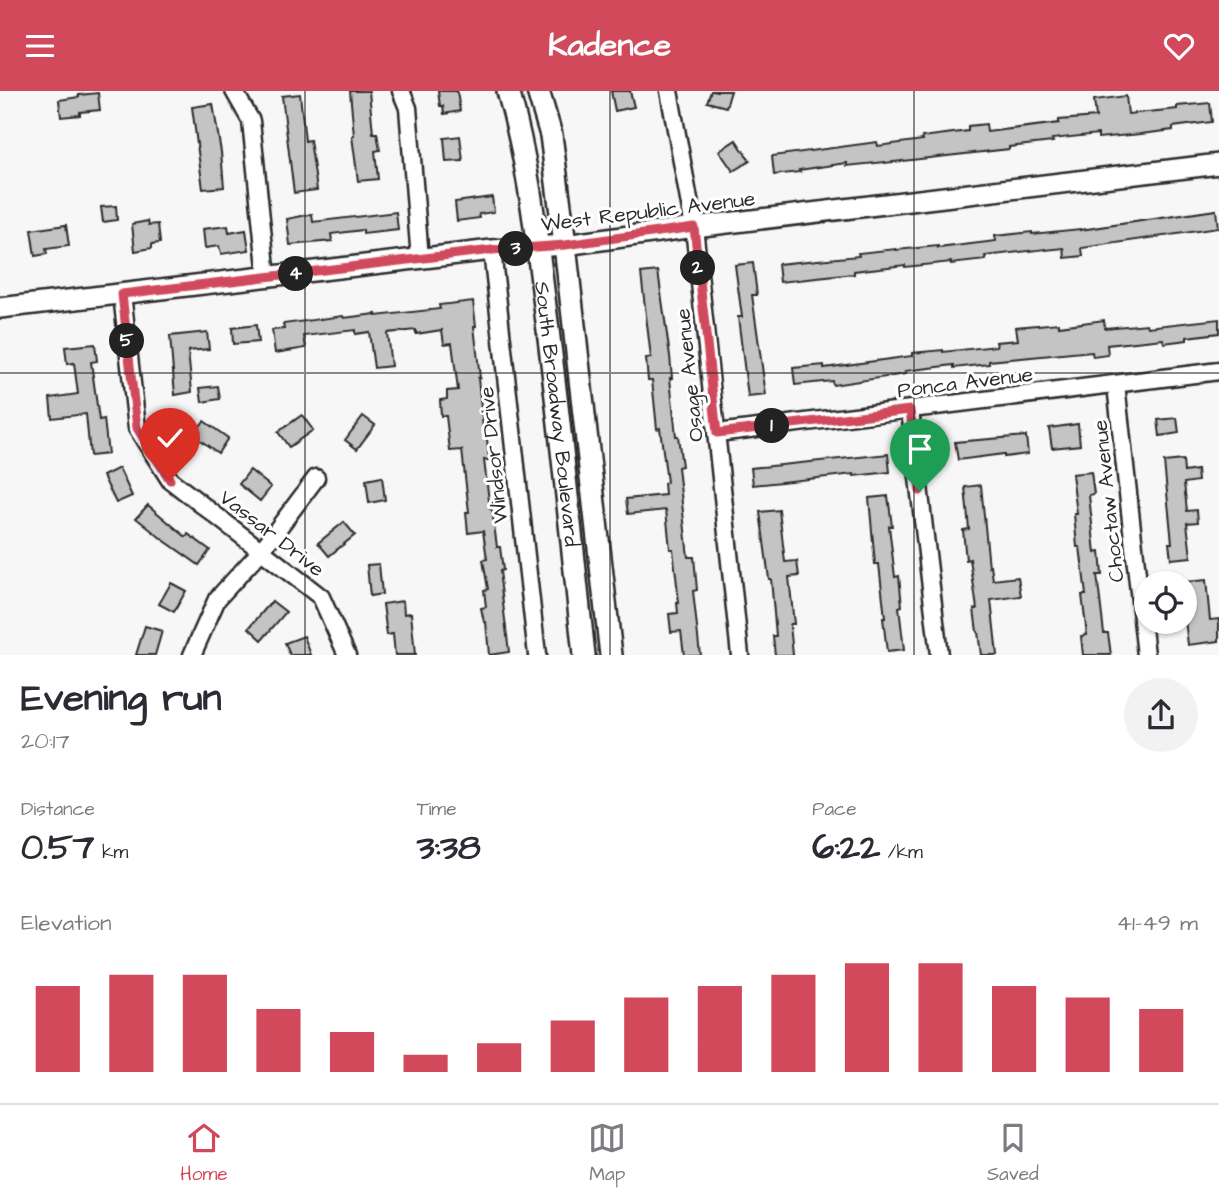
<!DOCTYPE html>
<meta charset="utf-8">
<style>
body{margin:0;font-family:"Architects Daughter",sans-serif;background:#f2f2f3;color:#2b2b33;height:100vh;display:flex;flex-direction:column;font-size:26px;white-space:nowrap}
*{box-sizing:border-box;margin:0}
p{font-size:23px;color:#7c7c81}
.icon{flex:none;width:38px;height:38px;fill:none;stroke:currentColor;stroke-width:2;stroke-linecap:round;stroke-linejoin:round}
.map{position:relative;height:564px;overflow:hidden}
.details{display:flex;flex-direction:column;background:#fff;flex:1}
.details>*{flex:none}
.tools{position:absolute;left:1134px;top:480px;display:grid;gap:14px}
.tools a{display:grid;place-items:center;width:63px;height:63px;border-radius:50%;background:#fff;box-shadow:0 2px 5px #0004;font-size:35px}
.pin{position:absolute;display:grid;place-items:center;width:60px;height:60px;color:#fff;margin:-72px -30px;border-radius:50% 50% 50% 0;rotate:-45deg;box-shadow:0 0 7px #0007}
.pin .icon{rotate:45deg}
.km{position:absolute;width:35px;height:35px;margin:-18px;border-radius:50%;background:#222;color:#fff;font-size:19px;line-height:35px;text-align:center}
.round{display:grid;place-items:center;flex:none;width:74px;height:74px;border-radius:37px;background:#f2f2f3}
.summary{display:flex;align-items:center;justify-content:space-between;height:119px;padding:0 21px}
h1{font-size:38px;font-weight:700;line-height:52px}
.metrics{display:grid;grid-template-columns:repeat(3,1fr);gap:10px;height:119px;padding:7px 21px}
.metrics div{display:grid;align-content:center}
.metrics b{font-size:35px;font-weight:700}
.metrics small{font-size:19px;font-weight:400}
.metrics p{font-size:19px}
.chart{height:196px;padding:14px 21px}
.chart p{display:flex;justify-content:space-between}
.chart svg{width:100%;height:126px;margin-top:7px;stroke:#d1495b;stroke-width:6}
header{display:flex;justify-content:space-between;align-items:center;height:91px;padding:0 21px;background:#d1495b;color:#fff;font-size:32px;font-weight:700}
.menu{display:flex;justify-content:space-around;align-items:center;height:98px;border-top:2px solid #e1e1e2;background:#fff;font-size:19px;color:#7c7c81}
.menu a{display:grid;justify-items:center;gap:4px}
.menu .current{color:#d1495b}
.map>svg:first-child{display:block}
.building{fill:#c4c4c4;stroke:#2b2b2b;stroke-width:2}
.lines{fill:none;stroke-linecap:round;stroke-linejoin:round}
.minor-casing{stroke:#2b2b2b;stroke-width:21}
.tertiary-casing{stroke:#2b2b2b;stroke-width:24}
.secondary-casing{stroke:#2b2b2b;stroke-width:26}
.minor{stroke:#fff;stroke-width:16}
.tertiary{stroke:#fff;stroke-width:19}
.secondary{stroke:#fff;stroke-width:21}
.route-casing{stroke:#fff;stroke-width:14}
.route{stroke:#d1495b;stroke-width:9}
.grid{fill:none;stroke:#2b2b2b;stroke-width:2;stroke-opacity:0.55}
.labels{text-anchor:middle;stroke-width:6;stroke-linejoin:round;paint-order:stroke}
.street-label{font-size:21px;fill:#2b2b2b;stroke:#fff}
</style>
<header><svg class="icon" aria-label="menu" viewBox="0 0 24 24"><path d="M4 6h16M4 12h16M4 18h16"/></svg>Kadence<svg class="icon" aria-label="heart" viewBox="0 0 24 24"><path d="M12 20l-8-8c-3-5 5-10 8-4 3-6 11-1 8 4z"/></svg></header>
<div class="map">
<svg width="1219" height="564" viewBox="0 0 1219 564">
<rect width="100%" height="100%" fill="#f7f7f7"/>
<filter id="ink" filterUnits="userSpaceOnUse"><feTurbulence type="fractalNoise" baseFrequency=".0143" numOctaves="2"/><feDisplacementMap in="SourceGraphic" scale="14" xChannelSelector="R" yChannelSelector="G"/><feConvolveMatrix kernelMatrix="1 2 1 2 8 2 1 2 1" color-interpolation-filters="sRGB"/></filter>
<g filter="url(#ink)">
<g class="building">
<path d="M350 0H369L373 42H377L380 59 375 60 378 88 358 90 352 45H354Z"/>
<path d="M438 0H457L460 20 444 23 443 15H440Z"/>
<path d="M611 0H630L634 16 615 20Z"/>
<path d="M711 0H731L726 16 707 11Z"/>
<path d="M98 2 100 19 80 21V24L61 26 59 9 79 6V4Z"/>
<path d="M300 3 305 50 310 49 317 99 294 102 282 5Z"/>
<path d="M1126 5 1128 23 1177 18V15L1210 12 1212 31 1173 36V39L1141 43 1098 47V43L1052 48 1053 51 1009 56V58L885 72V71L847 75V72L799 79 800 81 774 84 772 65 877 51 878 55 923 49 922 46 968 40V35L986 33 987 41 1059 32V29L1096 26 1094 9Z"/>
<path d="M213 13 221 61 224 96 203 98 192 16Z"/>
<path d="M460 45 463 70 446 71 444 47Z"/>
<path d="M736 49 750 70 733 80 719 60Z"/>
<path d="M492 106 494 121 479 123 480 127 457 130 455 111Z"/>
<path d="M116 115 117 129 103 131 101 116Z"/>
<path d="M1216 119 1218 137 1082 157 1083 165 1065 167 1064 157 1046 159V158L985 165 986 169 951 173V171L905 176V174L854 180V183L780 191 778 173 859 165 858 162 896 158V159L938 155V157L996 150 995 145 1032 141V143L1080 138V139Z"/>
<path d="M396 121 398 139 363 143V139L331 143 332 150 290 154 287 128 312 123 313 131Z"/>
<path d="M148 130 149 134 158 133 160 152 152 153V157L135 160 132 133Z"/>
<path d="M66 134 69 155 46 158 47 163 35 165 31 139Z"/>
<path d="M228 135 229 142 246 139 249 159 221 163 219 155 205 157 203 138Z"/>
<path d="M753 172 757 204H752L766 304 748 306 738 226H742L735 174Z"/>
<path d="M658 180 670 265 672 287H670L676 345H678L682 375 678 376 688 466H694L697 499 693 500 700 564H684L681 540 671 541 669 523 678 522 677 512H679L673 458H670L666 419 628 423 626 408 665 404 664 392 667 391 660 337 657 338 652 289H648L646 268 651 267 641 182Z"/>
<path d="M473 210 476 235H474L480 287H478L483 337H486L489 369H484L490 418H492L497 456H500L503 479 500 480 501 488H500L509 561 489 564 486 531H484L481 517 486 516 484 499 488 498 483 469 487 468 483 440 468 442 466 421H469L462 359 450 360 446 325H441L440 309 447 308V300L458 299 452 252 444 253 442 239 416 243V239L387 242 391 275 374 277 369 241 355 243V239L304 245 306 257 275 262 272 239 284 238 283 233 343 225 344 227 376 223V225L440 218 439 214Z"/>
<path d="M1219 228V242L1187 246V249L1164 252 1163 248 1107 254 1108 264 1093 266 1092 261 1082 262V261L989 270V273L954 277V274L905 280 906 283 833 294 832 290 795 294 793 277 824 274V277L912 265V262L943 259V261L997 255 996 251 1018 249 1016 236 1059 232V235L1104 229 1105 237 1147 233 1148 236Z"/>
<path d="M256 234 258 251 233 253 232 237Z"/>
<path d="M207 241 209 258 188 260 192 301 175 304 170 245Z"/>
<path d="M95 253 97 270 91 271 99 329 104 328 108 363 90 365 86 323 52 327 50 307 78 303 74 272 67 273 65 256Z"/>
<path d="M218 295 220 308 202 311 200 297Z"/>
<path d="M302 324 313 339 289 356 278 341Z"/>
<path d="M363 325 375 334 357 358 345 349Z"/>
<path d="M1177 327 1179 342 1160 345 1158 329Z"/>
<path d="M204 330 228 347 218 362 193 344Z"/>
<path d="M1078 333 1080 354 1052 357 1049 337Z"/>
<path d="M1026 345 1028 363 1004 366V363L958 369 955 351Z"/>
<path d="M888 363 890 381 854 385V383L753 394 751 377Z"/>
<path d="M1183 369 1184 381 1197 379 1198 390 1184 392 1187 420 1197 419 1198 431 1187 432 1191 466 1171 468 1169 452H1172L1164 371Z"/>
<path d="M119 377 132 405 116 412 103 385Z"/>
<path d="M250 379 271 396 260 410 239 393Z"/>
<path d="M1091 381 1094 403 1089 404 1095 462 1100 461 1102 484H1097L1104 542H1108L1111 564H1083L1081 545 1087 544 1082 504H1086L1080 456H1077L1074 423H1077L1072 383Z"/>
<path d="M382 386 385 409 369 412 366 389Z"/>
<path d="M981 394 989 476 991 475 993 489 1018 486 1021 505 991 509 997 564H981L978 541H977L974 518H977L970 468 966 469 963 439 969 438 965 396Z"/>
<path d="M888 405 892 435H889L895 486 899 485 902 515 899 516 904 559 887 561 883 527H885L879 473H875L869 407Z"/>
<path d="M148 414 186 446 188 443 210 459 199 474 162 448 136 427Z"/>
<path d="M779 419 785 471 797 470 799 485 789 486 794 533H790L793 564H775L773 545H776L771 488H769L760 421Z"/>
<path d="M344 431 355 444 329 465 318 452Z"/>
<path d="M379 473 382 503 370 505 367 474Z"/>
<path d="M1206 489 1210 529 1219 528V550L1188 554 1185 529V491Z"/>
<path d="M171 492 186 500 174 521 159 513Z"/>
<path d="M272 510 286 521 262 549 249 537Z"/>
<path d="M403 510 404 523 411 522 415 564H395L393 543 387 544 383 513Z"/>
<path d="M145 535 162 540 155 564H136Z"/>
<path d="M304 545 311 564H290L285 552Z"/>
</g>
<g class="lines">
<defs>
<g id="minor">
<path d="M234 0 251 30 267 186"/>
<path d="M401 0 408 17 420 168"/>
<path d="M669 0 694 136 740 564"/>
<path d="M492 159 537 564"/>
<path d="M122 203 137 337 170 389 321 506 347 564"/>
<path d="M1116 294 1146 564"/>
<path d="M910 319 939 564"/>
<path d="M717 342 1219 280"/>
<path d="M192 564 217 508 261 460 316 387"/>
</g>
<path id="tertiary" d="M0 217 492 159 565 154 694 136 1219 73"/>
<g id="secondary">
<path id="s1" d="M508 0C530 76 537 153 547 231 561 342 572 453 584 564"/>
<path d="M538 0 551 44 565 154 611 564"/>
</g>
</defs>
<use href="#minor" class="minor-casing"/>
<use href="#tertiary" class="tertiary-casing"/>
<use href="#secondary" class="secondary-casing"/>
<use href="#minor" class="minor"/>
<use href="#tertiary" class="tertiary"/>
<use href="#secondary" class="secondary"/>
</g>
</g>
<g class="lines" filter="url(#ink)">
<defs>
<path id="route" d="M170 389 137 337 122 203 492 159 565 154 694 136 717 342 910 319 920 400"/>
</defs>
<use href="#route" class="route-casing"/>
<use href="#route" class="route"/>
</g>
<path class="grid" d="M305 0V564M610 0V564M914 0V564M0 282H1219"/>
<g class="labels">
<g class="street-label">
<text transform="translate(648 120) rotate(-7)" y="7">West Republic Avenue</text>
<text transform="translate(689 284) rotate(-96)" y="7">Osage Avenue</text>
<text transform="translate(965 291) rotate(-7)" y="7">Ponca Avenue</text>
<text dy="7" stroke="none"><textPath href="#s1" startOffset="327">South Broadway Boulevard</textPath></text>
<text transform="translate(493 364) rotate(-96)" y="7">Windsor Drive</text>
<text transform="translate(1108 410) rotate(-96)" y="7">Choctaw Avenue</text>
<text transform="translate(272 442) rotate(38)" y="7">Vassar Drive</text>
</g>
</g>
</svg>
<div class="tools">
<a><svg class="icon" aria-label="locate" viewBox="0 0 24 24"><circle cx="12" cy="12" r="6"/><path d="M12 2v4M12 18v4M2 12h4M18 12h4"/></svg></a>
</div>
<div class="pin" style="left:920px;top:400px;background:#1e9e55"><svg class="icon" aria-label="arrive" viewBox="0 0 24 24"><path d="M6 21V4h12l-3 4 3 4H6"/></svg></div>
<div class="pin" style="left:170px;top:389px;background:#d93025"><svg class="icon" aria-label="check" viewBox="0 0 24 24"><path d="M5 12l5 5 9-10"/></svg></div>
<b class="km" style="left:772px;top:335px">1</b>
<b class="km" style="left:698px;top:177px">2</b>
<b class="km" style="left:516px;top:158px">3</b>
<b class="km" style="left:296px;top:183px">4</b>
<b class="km" style="left:127px;top:250px">5</b>
</div>
<section class="details">
<div class="summary"><div><h1>Evening run</h1><p>20:17</p></div><a class="round"><svg class="icon" aria-label="share" viewBox="0 0 24 24"><path d="M12 15V3M7 8l5-5 5 5M5 13v7h14v-7"/></svg></a></div>
<div class="metrics">
<div><p>Distance</p><b>0.57<small> km</small></b></div>
<div><p>Time</p><b>3:38</b></div>
<div><p>Pace</p><b>6:22<small> /km</small></b></div>
</div>
<div class="chart"><p><span>Elevation</span>41–49 m</p>
<svg viewBox="0 0 160 44" preserveAspectRatio="none"><path d="M5 44V14M15 44V10M25 44V10M35 44V22M45 44V30M55 44V38M65 44V34M75 44V26M85 44V18M95 44V14M105 44V10M115 44V6M125 44V6M135 44V14M145 44V18M155 44V22"/></svg>
</div>
</section>
<nav class="menu">
<a class="current"><svg class="icon" aria-label="home" viewBox="0 0 24 24"><path d="M3 11l9-7 9 7M6 9v11h12V9"/></svg>Home</a>
<a><svg class="icon" aria-label="map" viewBox="0 0 24 24"><path d="M3 6l6-2 6 2 6-2v14l-6 2-6-2-6 2zM9 4v14M15 6v14"/></svg>Map</a>
<a><svg class="icon" aria-label="saved" viewBox="0 0 24 24"><path d="M7 4h10v16l-5-4-5 4z"/></svg>Saved</a>
</nav>
